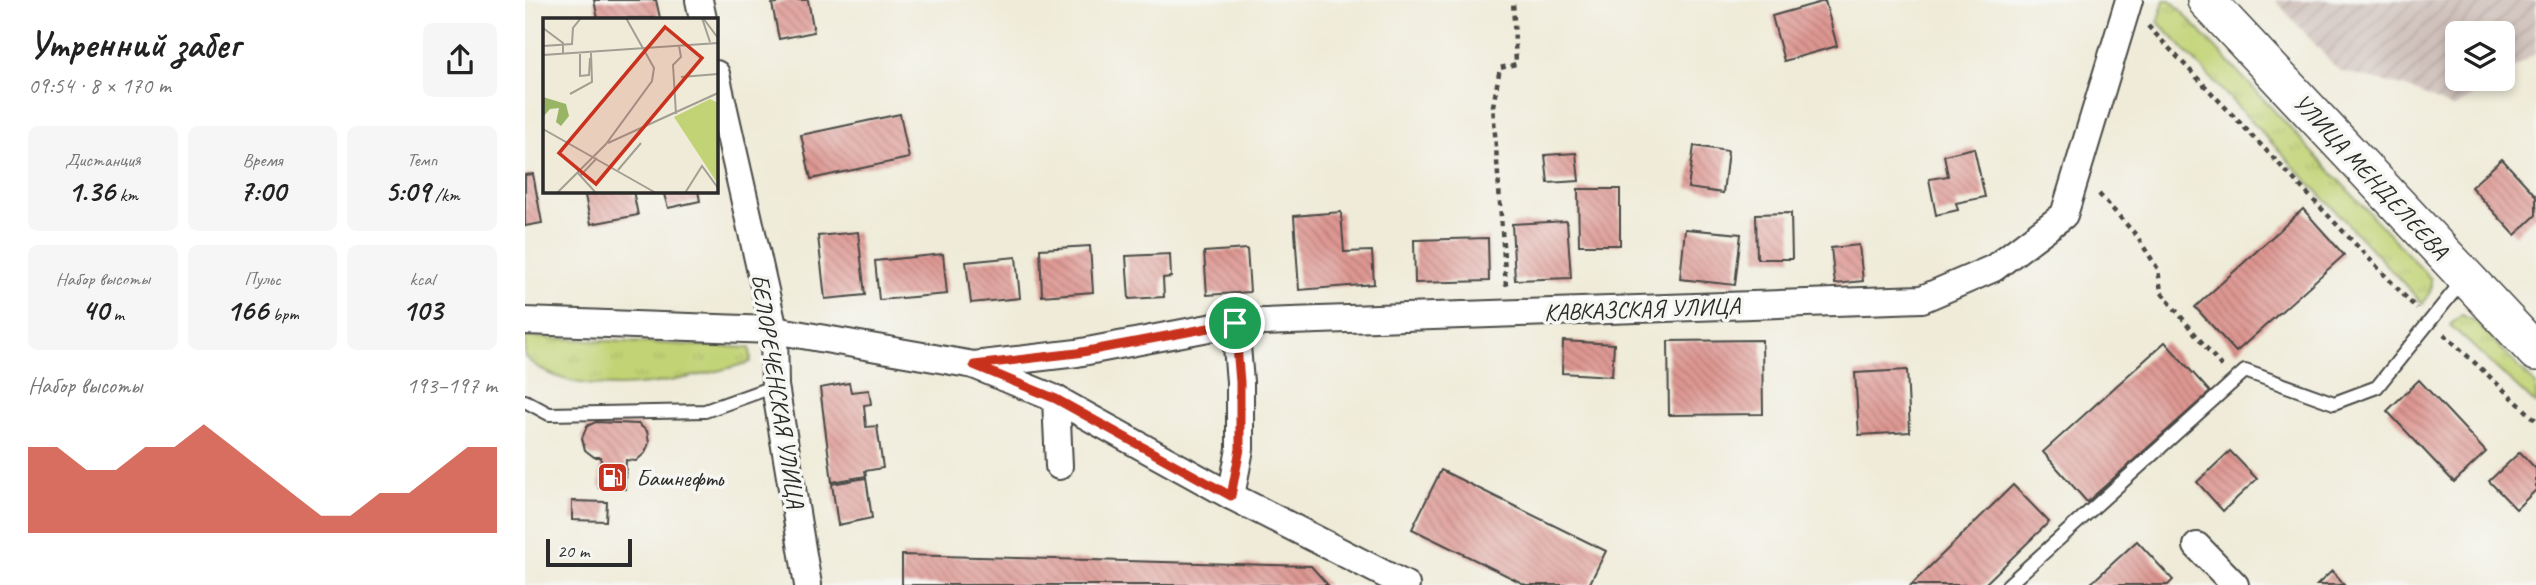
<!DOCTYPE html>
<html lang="ru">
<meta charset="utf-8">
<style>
body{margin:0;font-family:Caveat,sans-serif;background:#f6f6f6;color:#222;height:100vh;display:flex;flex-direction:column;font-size:26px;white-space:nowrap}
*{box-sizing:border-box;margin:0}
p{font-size:23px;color:#767676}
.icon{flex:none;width:38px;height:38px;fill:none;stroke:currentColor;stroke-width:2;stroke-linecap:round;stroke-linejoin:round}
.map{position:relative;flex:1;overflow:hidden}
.sheet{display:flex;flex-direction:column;background:#fff;width:525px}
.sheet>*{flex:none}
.controls{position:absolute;left:1920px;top:21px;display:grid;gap:14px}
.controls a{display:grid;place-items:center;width:70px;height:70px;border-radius:10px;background:#fff;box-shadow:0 4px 10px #0003;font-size:35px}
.scale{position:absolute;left:21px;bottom:18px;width:86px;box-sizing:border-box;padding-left:7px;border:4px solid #2b2b2b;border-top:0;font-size:19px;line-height:24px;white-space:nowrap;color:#2b2b2b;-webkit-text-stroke:5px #f6f6f2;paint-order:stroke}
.pin{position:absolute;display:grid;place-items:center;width:60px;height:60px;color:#fff;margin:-30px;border:4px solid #fff;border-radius:50%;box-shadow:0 2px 7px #0007}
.round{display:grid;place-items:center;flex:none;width:74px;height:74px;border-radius:10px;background:#f6f6f6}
.headline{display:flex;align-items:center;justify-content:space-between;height:119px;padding:0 28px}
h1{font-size:38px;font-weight:800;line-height:52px}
.metrics{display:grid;grid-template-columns:repeat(3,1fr);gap:10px;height:119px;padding:7px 28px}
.metrics div{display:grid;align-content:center;border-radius:10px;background:#f6f6f6;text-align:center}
.metrics b{font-size:30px;font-weight:800}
.metrics small{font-size:19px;font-weight:400}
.metrics p{font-size:19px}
.chart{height:196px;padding:14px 28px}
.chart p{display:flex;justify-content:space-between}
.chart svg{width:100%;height:126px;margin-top:7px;fill:#c8321e;opacity:.7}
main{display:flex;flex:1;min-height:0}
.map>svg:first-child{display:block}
.industrial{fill:url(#industrial-furrows)}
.grass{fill:url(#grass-tufts);stroke:#767f50;stroke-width:2}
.building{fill:url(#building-back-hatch)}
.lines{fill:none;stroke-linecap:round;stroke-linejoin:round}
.service-casing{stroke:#484845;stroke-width:16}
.minor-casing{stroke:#484845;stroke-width:30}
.secondary-casing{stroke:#484845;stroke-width:40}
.path{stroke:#484845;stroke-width:4.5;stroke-dasharray:5 5;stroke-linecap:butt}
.service{stroke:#fff;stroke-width:12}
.minor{stroke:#fff;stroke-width:26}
.secondary{stroke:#fff;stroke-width:37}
.route-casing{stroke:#fff;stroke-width:14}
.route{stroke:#c8321e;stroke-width:9}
.labels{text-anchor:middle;stroke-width:7;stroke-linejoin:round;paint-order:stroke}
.street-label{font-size:24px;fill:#2b2b2b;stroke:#f6f6f2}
.poi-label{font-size:24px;fill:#2b2b2b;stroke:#f6f6f2;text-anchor:start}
.inset-road{fill:none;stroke:#a19e93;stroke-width:2}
.view{fill:#c8321e;fill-opacity:0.15;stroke:#c8321e;stroke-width:3.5}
.inset-edge{fill:none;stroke:#2b2b2b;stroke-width:3.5}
</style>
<main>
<section class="sheet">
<div class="headline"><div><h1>Утренний забег</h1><p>09:54 · 8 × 170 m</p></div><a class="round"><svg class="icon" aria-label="share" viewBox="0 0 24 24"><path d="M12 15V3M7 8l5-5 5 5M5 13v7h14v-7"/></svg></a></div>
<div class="metrics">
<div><p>Дистанция</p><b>1.36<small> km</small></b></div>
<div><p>Время</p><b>7:00</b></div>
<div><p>Темп</p><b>5:09<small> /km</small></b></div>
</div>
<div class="metrics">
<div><p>Набор высоты</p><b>40<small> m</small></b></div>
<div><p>Пульс</p><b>166<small> bpm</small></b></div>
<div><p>kcal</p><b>103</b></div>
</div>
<div class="chart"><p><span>Набор высоты</span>193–197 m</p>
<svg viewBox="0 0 160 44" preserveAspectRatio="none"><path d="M0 44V14L10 14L20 22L30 22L40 14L50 14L60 6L70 14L80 22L90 30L100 38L110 38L120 30L130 30L140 22L150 14L160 14V44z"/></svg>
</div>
</section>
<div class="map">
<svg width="2011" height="585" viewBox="0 0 2011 585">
<defs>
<pattern id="industrial-furrows" width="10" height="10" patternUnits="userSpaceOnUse" patternTransform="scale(1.75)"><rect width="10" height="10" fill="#cfc0ba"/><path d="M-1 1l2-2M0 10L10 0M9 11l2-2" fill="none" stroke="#b2a5a0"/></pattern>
<pattern id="grass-tufts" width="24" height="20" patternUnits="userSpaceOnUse" patternTransform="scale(1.75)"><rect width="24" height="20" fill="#c1d375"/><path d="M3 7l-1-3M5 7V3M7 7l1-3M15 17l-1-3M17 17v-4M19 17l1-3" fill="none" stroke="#a6b565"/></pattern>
<pattern id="building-back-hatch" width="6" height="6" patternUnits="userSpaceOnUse" patternTransform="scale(1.75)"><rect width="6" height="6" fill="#de9792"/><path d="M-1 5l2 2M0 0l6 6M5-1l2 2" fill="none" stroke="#b47b77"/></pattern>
</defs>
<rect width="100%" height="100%" fill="#f6f6f2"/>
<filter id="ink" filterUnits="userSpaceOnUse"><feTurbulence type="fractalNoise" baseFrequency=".0143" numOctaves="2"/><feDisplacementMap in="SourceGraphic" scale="14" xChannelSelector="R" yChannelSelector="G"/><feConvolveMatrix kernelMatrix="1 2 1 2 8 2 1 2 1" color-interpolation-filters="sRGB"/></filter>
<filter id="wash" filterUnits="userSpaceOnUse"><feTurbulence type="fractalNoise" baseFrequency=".00686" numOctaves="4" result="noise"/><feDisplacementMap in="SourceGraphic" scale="28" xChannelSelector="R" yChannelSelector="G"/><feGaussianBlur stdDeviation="1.57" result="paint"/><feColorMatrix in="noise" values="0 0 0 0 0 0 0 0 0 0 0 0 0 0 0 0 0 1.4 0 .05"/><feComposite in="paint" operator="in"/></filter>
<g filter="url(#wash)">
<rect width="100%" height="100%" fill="#efebd8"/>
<path class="industrial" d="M1750 0H2011V53L1978 75V33H1932V79H1972L1928 108 1881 87 1814 71Z"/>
<g class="grass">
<path d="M1639 0H1646L1906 279V290L1898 304 1633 22Z"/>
<path d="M1937 315 1950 321 2011 385V405L1925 325Z"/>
<path d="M0 337 225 348 226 362C162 380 54 408 0 357Z"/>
</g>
<g id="blocks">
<g class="building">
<path d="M69 0H131L135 18 73 19Z"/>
<path d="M266 0H283L289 32 254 39 247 4Z"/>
<path d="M1300 1 1312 46 1259 61 1247 16Z"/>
<path d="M375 114 384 158 286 179 276 135Z"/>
<path d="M1169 146 1203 151 1198 193 1163 188Z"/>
<path d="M1449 148 1460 197 1431 203 1433 210 1411 215 1404 179 1423 176 1419 155Z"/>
<path d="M1051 153 1054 181 1023 183 1020 155Z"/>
<path d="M1977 159 2011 196V215L1990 235 1946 187Z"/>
<path d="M8 174 17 223 0 226V175Z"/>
<path d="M1053 189H1095V245H1054Z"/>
<path d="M59 191H108L113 215 66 224Z"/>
<path d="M138 191H173L175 201 143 208Z"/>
<path d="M1778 209 1819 255 1711 352 1670 307Z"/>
<path d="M816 212 819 252 847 251 849 284 774 290 769 216Z"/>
<path d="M1266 213 1267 259H1232L1231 214Z"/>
<path d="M1042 221 1046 278 990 280 987 224Z"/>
<path d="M1160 229 1216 234 1210 285 1155 279Z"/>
<path d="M333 232 340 295 300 299 293 236Z"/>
<path d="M963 238 964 281 890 283 889 240Z"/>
<path d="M1334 245 1338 281 1310 284 1306 248Z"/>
<path d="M565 246 568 292 517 296 515 249Z"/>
<path d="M722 249 725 292 682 295 679 252Z"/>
<path d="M418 254 422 294 354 300 350 261Z"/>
<path d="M645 254 646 277 638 278 639 297 604 299 601 256Z"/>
<path d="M491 257 495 298 446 303 441 262Z"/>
<path d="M1237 340 1238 414 1144 415 1143 341Z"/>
<path d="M1038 341 1089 344 1087 376 1037 373Z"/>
<path d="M1640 342 1685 392 1562 502 1518 452Z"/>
<path d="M1382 370 1385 432 1334 435 1330 373Z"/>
<path d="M1894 380 1961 452 1929 482 1862 411Z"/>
<path d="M324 383 326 392 344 390 346 404 339 405 341 427 352 426 358 468 340 471 341 476 307 482 295 388Z"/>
<path d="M71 422 113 424 122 431 124 443 120 453 111 461 101 460 100 489 74 488 76 457H69L60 450 57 438 62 426Z"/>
<path d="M1705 451 1732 479 1698 511 1672 482Z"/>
<path d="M1995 452 2011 469V490L1991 509 1964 481Z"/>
<path d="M916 470 1081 551 1064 585H1001L887 529Z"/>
<path d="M341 478 347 518 313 525 307 484Z"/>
<path d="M1488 485 1524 522 1459 585H1386Z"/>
<path d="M47 501 82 502 81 521 47 520Z"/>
<path d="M1612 541 1648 580 1643 585H1564Z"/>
<path d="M377 555 786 566 803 585H377Z"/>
<path d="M1807 571 1819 585H1792Z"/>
</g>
</g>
</g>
<g filter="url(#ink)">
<use href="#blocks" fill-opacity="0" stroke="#484845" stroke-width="2"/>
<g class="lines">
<defs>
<g id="service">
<path d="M0 401 24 414 180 411 250 386"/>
<path d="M1483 585 1720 371 1809 403 1852 387 1938 280"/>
</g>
<g id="minor">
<path d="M174 0 178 19"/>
<path d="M191 74 249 330 250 386 283 585"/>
<path d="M0 321 249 330 449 365 552 353 710 323 1397 299 1469 268 1539 215 1604 0"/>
<path d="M451 366 531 399 706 496 881 585"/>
<path d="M531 399 534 466"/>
<path d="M706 496 715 449V382L710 323"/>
<path d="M1672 546 1710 585"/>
</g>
<path id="secondary" d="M1681 0 2011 352"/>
</defs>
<use href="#service" class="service-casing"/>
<use href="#minor" class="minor-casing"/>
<use href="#secondary" class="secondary-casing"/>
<g class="path">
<path d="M1623 26 1892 309"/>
<path d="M1574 194 1611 235 1633 269 1636 292 1697 367"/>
<path d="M981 286 968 106 975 68 991 64 988 0"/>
<path d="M1919 334 2011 420"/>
</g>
<use href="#service" class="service"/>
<use href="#minor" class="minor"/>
<use href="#secondary" class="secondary"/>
</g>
</g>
<g class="lines" filter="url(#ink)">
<defs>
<path id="route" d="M710 323 715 382V449L706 496 531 399 449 365 552 353Z"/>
</defs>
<use href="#route" class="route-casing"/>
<use href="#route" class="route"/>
</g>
<defs>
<symbol id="fuel-square" viewBox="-11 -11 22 22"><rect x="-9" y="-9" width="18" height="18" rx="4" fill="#c8321e" stroke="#f6f6f2"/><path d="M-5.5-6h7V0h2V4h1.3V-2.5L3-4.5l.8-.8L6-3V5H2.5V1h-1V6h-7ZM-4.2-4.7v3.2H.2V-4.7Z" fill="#fff"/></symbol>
</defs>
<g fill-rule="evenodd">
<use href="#fuel-square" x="70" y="460" width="35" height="35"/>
</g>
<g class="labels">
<g class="street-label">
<text transform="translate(1846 176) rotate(47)" y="8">УЛИЦА МЕНДЕЛЕЕВА</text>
<text transform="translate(1117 309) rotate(-2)" y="8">КАВКАЗСКАЯ УЛИЦА</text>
<text transform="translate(253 391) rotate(81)" y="8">БЕЛОРЕЧЕНСКАЯ УЛИЦА</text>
</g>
<g class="poi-label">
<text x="111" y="486">Башнефть</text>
</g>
</g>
<g transform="translate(18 18)">
<rect width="175" height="175" fill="#efebd8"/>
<path d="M0 79 23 86 26 98 18 108 13 104 16 90 7 91 0 99Z" fill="#98b566"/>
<path d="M167 81 175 85V166L131 99Z" fill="#c1d375"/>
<path class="inset-road" d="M159 0 167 24M160 0 175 20M0 10 20 25V35M0 28 29 26 30 10 38 0M37 36V58L46 57 47 40M0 37 175 25M138 59 175 56M27 76 49 64 48 35M133 96 130 47 138 39 136 28M0 111 113 175M65 125 175 75M75 152 98 125M34 154 53 175H60M37 158 54 140M14 175 63 126 109 63 111 50 83 0M142 175 159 148 175 170"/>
<path class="view" d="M122 9 159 40 53 166 16 135Z"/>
<rect width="175" height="175" class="inset-edge"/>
</g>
</svg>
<div class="controls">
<a><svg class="icon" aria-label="layers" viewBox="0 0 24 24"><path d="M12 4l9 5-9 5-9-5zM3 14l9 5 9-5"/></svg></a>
</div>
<div class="scale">20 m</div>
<div class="pin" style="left:710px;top:323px;background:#1e9e55"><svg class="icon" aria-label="arrive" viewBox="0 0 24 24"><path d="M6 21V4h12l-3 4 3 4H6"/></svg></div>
</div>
</main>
